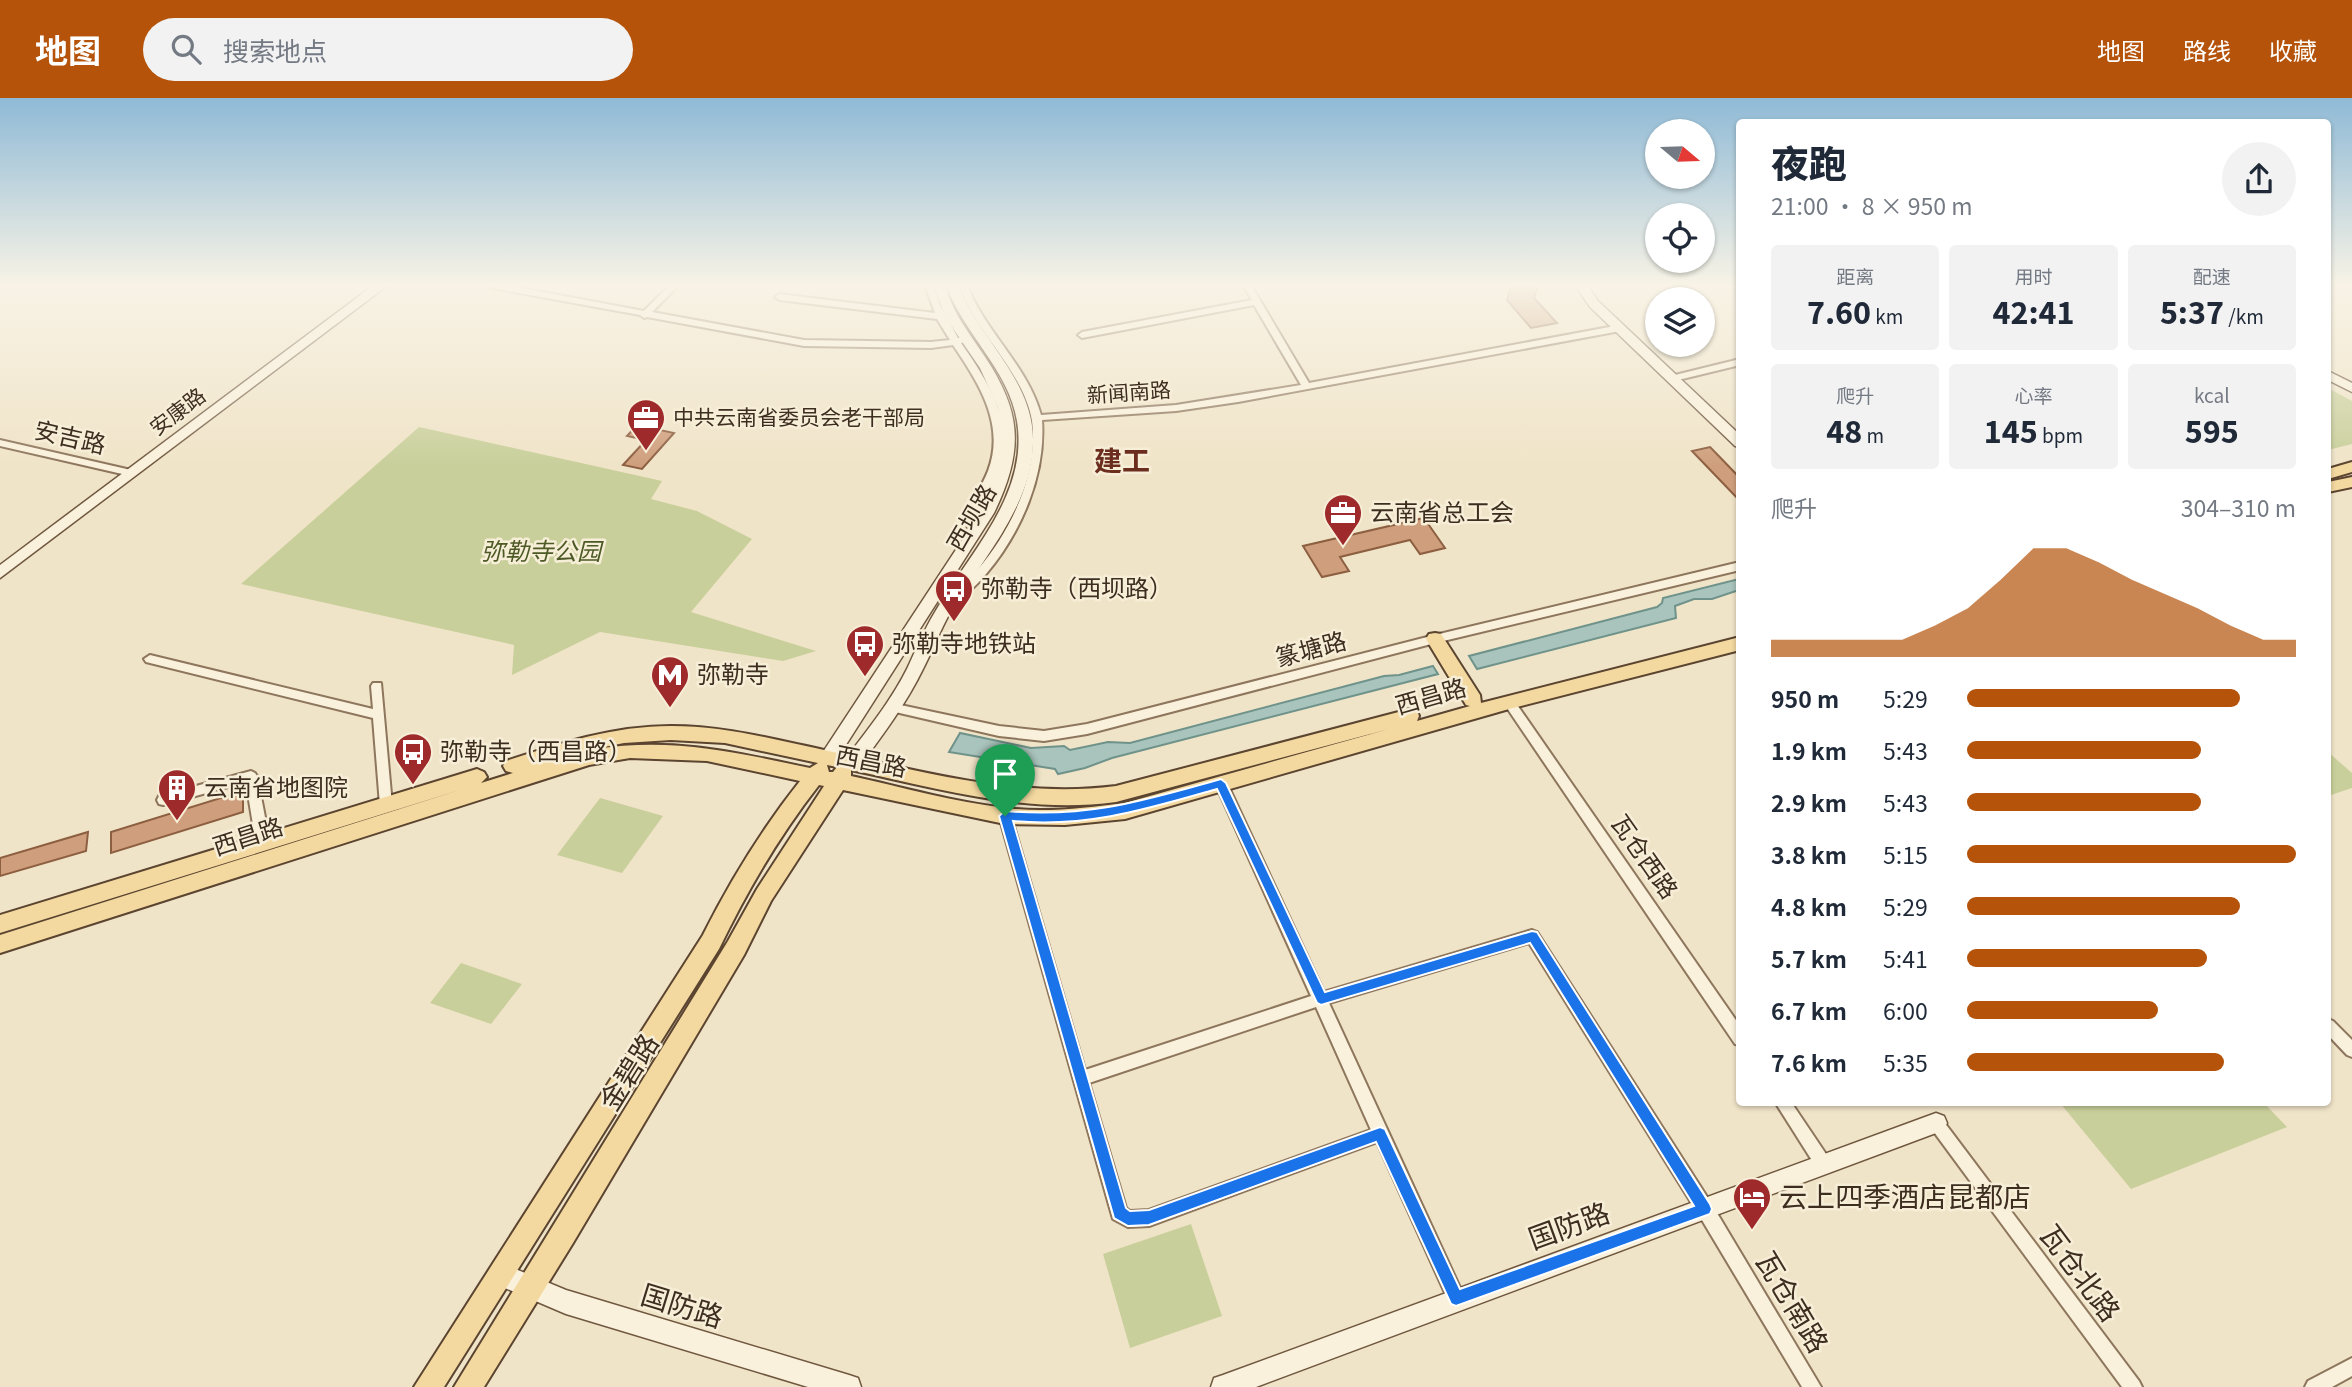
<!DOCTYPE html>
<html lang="zh">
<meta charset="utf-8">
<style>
body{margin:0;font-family:Georgia,"Noto Sans SC",serif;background:#f2f2f3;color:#1f2937;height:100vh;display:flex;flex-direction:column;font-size:26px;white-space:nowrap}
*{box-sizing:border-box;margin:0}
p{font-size:23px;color:#747a83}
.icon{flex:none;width:38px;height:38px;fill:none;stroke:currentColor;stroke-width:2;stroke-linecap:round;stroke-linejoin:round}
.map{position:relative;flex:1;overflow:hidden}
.details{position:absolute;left:1736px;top:21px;width:595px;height:987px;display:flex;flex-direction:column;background:#fff;border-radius:7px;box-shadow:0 2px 5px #0004}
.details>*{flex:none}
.needle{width:46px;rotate:109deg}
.controls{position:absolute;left:1645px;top:21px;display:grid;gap:14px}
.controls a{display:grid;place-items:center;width:70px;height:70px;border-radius:50%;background:#fff;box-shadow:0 2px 5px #0004;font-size:35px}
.pin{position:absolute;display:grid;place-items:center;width:60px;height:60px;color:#fff;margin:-72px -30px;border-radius:50% 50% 50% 0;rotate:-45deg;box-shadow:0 0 7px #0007}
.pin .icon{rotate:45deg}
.round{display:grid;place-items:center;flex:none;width:74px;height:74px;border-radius:37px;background:#f2f2f3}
.headline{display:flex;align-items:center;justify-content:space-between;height:119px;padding:0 35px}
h1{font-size:38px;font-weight:800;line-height:52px}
.metrics{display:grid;grid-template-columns:repeat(3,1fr);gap:10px;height:119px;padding:7px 35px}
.metrics div{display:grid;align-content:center;border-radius:7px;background:#f2f2f3;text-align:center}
.metrics b{font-size:30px;font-weight:800}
.metrics small{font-size:19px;font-weight:400}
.metrics p{font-size:19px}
.chart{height:196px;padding:14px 35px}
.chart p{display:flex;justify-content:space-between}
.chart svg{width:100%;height:126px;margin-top:7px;fill:#b45309;opacity:.7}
ul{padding:0 35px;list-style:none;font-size:23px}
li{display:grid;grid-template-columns:112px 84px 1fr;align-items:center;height:52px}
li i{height:18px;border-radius:9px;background:#b45309}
header{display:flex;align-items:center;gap:42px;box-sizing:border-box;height:98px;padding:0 35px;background:#b45309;color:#fff}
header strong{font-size:33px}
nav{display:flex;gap:38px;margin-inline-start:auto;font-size:24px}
.search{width:490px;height:63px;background:#f2f2f3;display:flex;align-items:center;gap:18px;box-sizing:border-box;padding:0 24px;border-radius:38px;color:#747a83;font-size:26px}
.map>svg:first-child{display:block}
.green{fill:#c9cf9b}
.water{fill:#a9c4bc;stroke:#6f938a;stroke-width:2}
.building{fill:#cf9f7d;stroke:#8d5f41;stroke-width:2}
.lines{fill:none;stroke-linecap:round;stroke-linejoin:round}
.street-casing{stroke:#8d765c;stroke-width:4}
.secondary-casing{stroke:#6f573f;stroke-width:3}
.primary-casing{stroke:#5b4430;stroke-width:4}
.street{fill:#faf1dc;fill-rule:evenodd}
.secondary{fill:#faf1dc;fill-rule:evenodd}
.primary{fill:#f3d9a0;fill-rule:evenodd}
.route{fill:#1a73e8;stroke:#fff;stroke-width:2;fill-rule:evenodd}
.labels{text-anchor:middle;stroke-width:5;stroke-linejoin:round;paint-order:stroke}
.far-street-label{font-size:21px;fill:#3d2e20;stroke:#f7eed8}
.far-poi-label{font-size:21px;fill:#3d2e20;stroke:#f7eed8;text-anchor:start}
.street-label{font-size:24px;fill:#3d2e20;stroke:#f7eed8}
.poi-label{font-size:24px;fill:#3d2e20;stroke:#f7eed8;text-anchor:start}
.park-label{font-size:24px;font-style:italic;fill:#4d5a26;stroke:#f7eed8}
.quarter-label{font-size:28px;font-weight:bold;fill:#6b2e1e;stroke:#f7eed8}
.near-street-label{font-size:28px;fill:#3d2e20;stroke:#f7eed8}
.near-poi-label{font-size:28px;fill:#3d2e20;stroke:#f7eed8;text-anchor:start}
</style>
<header>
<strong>地图</strong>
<div class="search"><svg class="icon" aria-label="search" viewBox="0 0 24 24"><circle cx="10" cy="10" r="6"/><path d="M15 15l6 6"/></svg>搜索地点</div>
<nav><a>地图</a><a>路线</a><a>收藏</a></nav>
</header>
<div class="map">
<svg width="2352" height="1289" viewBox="0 0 2352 1289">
<rect width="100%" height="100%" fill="#f0e4c8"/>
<g class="green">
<path d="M2328 290 2352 303V346L2328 352Z"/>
<path d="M419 329 662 383 651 401 697 413 752 441 691 514 816 553 783 563 600 534 512 577 514 547 241 486Z"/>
<path d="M2328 654 2352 675V690L2328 698Z"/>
<path d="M600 700 663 718 622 775 557 757Z"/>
<path d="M461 865 522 886 491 926 430 905Z"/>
<path d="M2060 1005H2264L2287 1029 2131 1091Z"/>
<path d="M1191 1126 1222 1218 1130 1250 1103 1156Z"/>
</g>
<g class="water">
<path d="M1739 481V492L1712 501H1694L1675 508 1676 520 1477 571 1469 558 1657 509 1662 505 1663 500Z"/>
<path d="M1433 568 1438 576 1112 660 1085 670 1058 676 1055 671 949 654 960 635 1031 650 1064 648 1070 652 1108 644 1130 645 1384 578 1399 577Z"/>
</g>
<g class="building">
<path d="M1511 187H1538L1534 200 1557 225 1531 230 1507 202Z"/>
<path d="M637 327 674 335 642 371 623 367 646 342 627 338Z"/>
<path d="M1710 349 1740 380V403L1692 353Z"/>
<path d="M1424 420 1445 450 1420 456 1410 442 1340 459 1349 473 1322 479 1303 448Z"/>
<path d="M243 693V714L111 755V734Z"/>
<path d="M88 734 86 753 0 778V760Z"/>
</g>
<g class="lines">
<defs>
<g id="street">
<path d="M488 187H505L644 213 670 187H679L652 214 804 242 931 244 950 242 937 221 779 202 775 199 779 196 935 215 925 187H933L940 207 958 240 966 239 970 242 961 245C986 281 1015 323 1000 369 995 384 984 398 980 413 978 422 978 431 977 440L972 444 967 440C968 431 967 421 970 413 974 399 983 386 988 373 1006 326 978 284 953 247L931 250 804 248 647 219 644 220 640 217 492 190Z"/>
<path d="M959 187H967C985 234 1027 267 1041 317L1176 307 1301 287 1254 207 1082 240 1078 237 1082 234 1252 202 1243 187H1251L1309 285 1620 227 1624 230 1620 233 1238 304 1176 313 1042 322C1046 377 1021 435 986 476 978 486 968 494 959 503H951L949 500 951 497C960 489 970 481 978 471 1011 433 1039 374 1032 323 1030 310 1024 295 1017 283 999 250 971 223 959 187Z"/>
<path d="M1740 261V267L1674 283 1669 280 1671 278Z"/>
<path d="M0 342 131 372 136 375 131 378 0 348Z"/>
<path d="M1740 464V472L1435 545 1087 636 1044 643 999 638 891 613 885 609 891 605 999 628 1044 633 1087 626 1435 537Z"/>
<path d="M150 557 373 611 371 588 373 585H381L392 707 391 711H381L380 707 373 620 146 564 144 561Z"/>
<path d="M1509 600 1513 601 1740 928V948L1735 946 1505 607 1503 604Z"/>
<path d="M251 673 255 675 257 678 270 745 268 749 263 750 258 749 256 745 246 684 163 707 159 706 157 702 159 698 163 697Z"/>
<path d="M1221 680 1225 682 1227 685 1324 894 1532 832 1537 834 1711 1105 1821 1289H1802L1699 1117 1529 845 1329 905 1462 1194 1464 1200 1462 1206 1456 1208 1450 1206 1377 1044 1149 1128 1128 1129 1113 1121 999 718 1000 714H1010L1011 718 1085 972 1311 898 1215 685 1217 682ZM1316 909 1371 1032 1149 1112 1130 1113 1126 1110 1089 985Z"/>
<path d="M2328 921 2333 923 2352 942V959L2347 957 2328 937Z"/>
<path d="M1775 1004H1791L1830 1062 1832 1067 1830 1072 1824 1075 1818 1072Z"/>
<path d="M1936 1018 1941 1020 2139 1283 2142 1289H2122L1931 1030 1928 1025 1931 1020Z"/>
<path d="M2352 1260V1278L2332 1289H2305L2308 1283Z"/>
</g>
<g id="secondary">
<path d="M374 187H388L0 480V467Z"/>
<path d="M933 187H945C952 213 967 232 981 253 1022 312 1025 351 994 415L835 664H823L820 659 823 654 980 415 998 370 1002 349 998 310 980 270 946 220Z"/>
<path d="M946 187H958C976 234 1021 272 1031 322 1045 394 985 456 951 513 940 532 933 552 923 571 906 606 882 638 859 669H847L844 664 847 659C868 631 891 603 907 571 916 552 924 532 935 514 969 455 1029 397 1017 323 1009 272 963 235 946 187Z"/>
<path d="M1579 187H1591V193L1598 203 1740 337V349L1735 348 1590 209 1579 193Z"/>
<path d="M2328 273 2352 285V294L2328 282Z"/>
<path d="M1936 1015 1944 1018 1947 1025 1944 1032 1936 1035 1256 1289H1211L1214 1280 1223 1277Z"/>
<path d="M501 1165 566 1192 849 1277 858 1280 861 1289H808L566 1216 493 1185 489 1177 493 1169Z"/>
</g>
<g id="primary">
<path d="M2352 364V374L2328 381V371Z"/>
<path d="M2352 379V389L2328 394V384Z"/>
<path d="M1435 535 1441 536 1480 597 1481 605 1740 539V552L1509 611 1125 721 1065 727 1005 726 843 692 771 803 744 857 573 1145 484 1289H454L728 843 757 791 824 688 819 687C779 738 747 793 719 851L444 1289H414L703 837C730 783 762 731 800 683L707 663 630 660 589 667 0 855V837L463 691 0 835V817L477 671 484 674 487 679 481 685 513 675 506 673 503 668 506 663C561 645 613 628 671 628 713 628 752 636 792 645 898 667 1007 702 1116 688L1410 611 1417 613 1419 618 1417 623 1470 608 1466 607 1426 541 1429 536ZM1389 631 1125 705C1086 710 1045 715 1006 710 954 704 902 689 851 678V672C940 691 1025 716 1116 704ZM671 642 725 645 818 665 810 670C734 654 673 639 594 651L624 645ZM827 667 837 669 833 674H829Z"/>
</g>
</defs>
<use href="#street" class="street-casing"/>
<use href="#secondary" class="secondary-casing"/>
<use href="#primary" class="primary-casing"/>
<use href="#street" class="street"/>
<use href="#secondary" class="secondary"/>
<use href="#primary" class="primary"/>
</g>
<linearGradient id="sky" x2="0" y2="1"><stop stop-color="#8fbad6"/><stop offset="0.51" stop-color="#f8f3e6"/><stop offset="1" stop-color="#f8f3e6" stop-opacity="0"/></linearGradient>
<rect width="2352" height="367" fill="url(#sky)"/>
<path class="route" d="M1221 681 1226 685 1325 894 1532 833 1537 834 1710 1106 1712 1111 1710 1116 1456 1208 1451 1206 1376 1044 1149 1127 1128 1128 1114 1120 999 718 1005 713C1089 720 1142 703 1221 681ZM1217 691 1317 905 1321 907 1530 845 1694 1108 1460 1191 1385 1031 1380 1029 1149 1112 1130 1113 1126 1110 1013 723C1087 730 1147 711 1217 691Z"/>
<defs>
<symbol id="office-pin" viewBox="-11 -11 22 30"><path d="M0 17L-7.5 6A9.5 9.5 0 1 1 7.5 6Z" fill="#9e2a2b" stroke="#f7eed8"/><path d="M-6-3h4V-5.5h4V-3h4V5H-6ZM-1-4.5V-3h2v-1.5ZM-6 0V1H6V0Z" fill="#fff"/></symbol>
<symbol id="bus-pin" viewBox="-11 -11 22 30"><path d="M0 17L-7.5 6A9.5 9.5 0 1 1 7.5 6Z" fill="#9e2a2b" stroke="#f7eed8"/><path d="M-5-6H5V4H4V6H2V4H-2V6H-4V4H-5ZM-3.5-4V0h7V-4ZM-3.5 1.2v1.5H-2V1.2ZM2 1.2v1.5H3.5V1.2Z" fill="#fff"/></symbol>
<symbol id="metro-pin" viewBox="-11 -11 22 30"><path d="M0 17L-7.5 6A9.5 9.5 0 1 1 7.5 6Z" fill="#9e2a2b" stroke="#f7eed8"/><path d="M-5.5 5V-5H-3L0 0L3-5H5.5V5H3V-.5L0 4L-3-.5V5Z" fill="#fff"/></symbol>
<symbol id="building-pin" viewBox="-11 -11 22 30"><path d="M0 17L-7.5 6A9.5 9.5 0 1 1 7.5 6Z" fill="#9e2a2b" stroke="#f7eed8"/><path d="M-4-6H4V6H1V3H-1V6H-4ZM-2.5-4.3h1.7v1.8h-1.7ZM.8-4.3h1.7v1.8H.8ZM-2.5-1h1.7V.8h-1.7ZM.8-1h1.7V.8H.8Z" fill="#fff"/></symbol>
<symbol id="hotel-pin" viewBox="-11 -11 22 30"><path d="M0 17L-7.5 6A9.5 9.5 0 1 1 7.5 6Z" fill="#9e2a2b" stroke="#f7eed8"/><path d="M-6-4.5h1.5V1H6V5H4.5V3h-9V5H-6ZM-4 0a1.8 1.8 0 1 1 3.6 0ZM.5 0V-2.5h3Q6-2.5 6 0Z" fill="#fff"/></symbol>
</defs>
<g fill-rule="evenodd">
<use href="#office-pin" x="624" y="298" width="44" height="60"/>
<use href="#office-pin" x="1321" y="393" width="44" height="60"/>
<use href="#bus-pin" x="932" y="469" width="44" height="60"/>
<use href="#bus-pin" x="843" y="524" width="44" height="60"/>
<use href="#metro-pin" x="648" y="555" width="44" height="60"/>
<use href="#bus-pin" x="391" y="632" width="44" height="60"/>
<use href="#building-pin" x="155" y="668" width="44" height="60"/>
<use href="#hotel-pin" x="1730" y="1077" width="44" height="60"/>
</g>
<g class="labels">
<g class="far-street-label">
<text transform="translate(1129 295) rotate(-4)" y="7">新闻南路</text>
<text transform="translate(178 314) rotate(-37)" y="7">安康路</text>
</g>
<g class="far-poi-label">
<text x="673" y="327">中共云南省委员会老干部局</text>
</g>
<g class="street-label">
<text transform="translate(70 340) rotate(13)" y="8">安吉路</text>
<text transform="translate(972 420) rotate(-60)" y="8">西坝路</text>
<text transform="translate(1311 552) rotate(-15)" y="8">篆塘路</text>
<text transform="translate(1431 599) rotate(-16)" y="8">西昌路</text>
<text transform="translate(871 664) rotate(11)" y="8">西昌路</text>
<text transform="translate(248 739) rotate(-18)" y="8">西昌路</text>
<text transform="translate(1644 759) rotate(55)" y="8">瓦仓西路</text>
</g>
<g class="poi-label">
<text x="1370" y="423">云南省总工会</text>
<text x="981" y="499">弥勒寺（西坝路）</text>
<text x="892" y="554">弥勒寺地铁站</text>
<text x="697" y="585">弥勒寺</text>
<text x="440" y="662">弥勒寺（西昌路）</text>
<text x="204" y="698">云南省地图院</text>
</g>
<g class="park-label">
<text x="541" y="462">弥勒寺公园</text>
</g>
<g class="quarter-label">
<text x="1122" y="373">建工</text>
</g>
<g class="near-street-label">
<text transform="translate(629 974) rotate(-58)" y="10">金碧路</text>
<text transform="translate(1569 1128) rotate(-20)" y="10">国防路</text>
<text transform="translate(2080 1175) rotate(53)" y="10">瓦仓北路</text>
<text transform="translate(1792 1204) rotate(59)" y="10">瓦仓南路</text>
<text transform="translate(682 1208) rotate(17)" y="10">国防路</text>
</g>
<g class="near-poi-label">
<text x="1779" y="1109">云上四季酒店昆都店</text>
</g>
</g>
</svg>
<div class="controls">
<a><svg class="needle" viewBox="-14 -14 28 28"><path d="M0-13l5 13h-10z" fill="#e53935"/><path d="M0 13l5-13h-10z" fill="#747a83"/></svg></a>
<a><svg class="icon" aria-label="locate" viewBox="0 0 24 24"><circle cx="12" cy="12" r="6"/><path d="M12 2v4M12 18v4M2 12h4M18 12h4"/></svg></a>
<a><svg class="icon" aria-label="layers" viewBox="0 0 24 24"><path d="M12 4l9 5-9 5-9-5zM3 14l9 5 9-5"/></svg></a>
</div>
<div class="pin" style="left:1005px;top:718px;background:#1e9e55"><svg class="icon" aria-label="arrive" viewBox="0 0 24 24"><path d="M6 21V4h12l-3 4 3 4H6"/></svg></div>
<section class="details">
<div class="headline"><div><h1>夜跑</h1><p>21:00 · 8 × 950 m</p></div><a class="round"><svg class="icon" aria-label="share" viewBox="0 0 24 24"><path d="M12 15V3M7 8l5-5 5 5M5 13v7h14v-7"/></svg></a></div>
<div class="metrics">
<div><p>距离</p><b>7.60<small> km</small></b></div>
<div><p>用时</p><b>42:41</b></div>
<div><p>配速</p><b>5:37<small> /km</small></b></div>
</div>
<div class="metrics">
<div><p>爬升</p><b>48<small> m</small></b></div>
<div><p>心率</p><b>145<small> bpm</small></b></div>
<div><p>kcal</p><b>595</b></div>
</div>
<div class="chart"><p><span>爬升</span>304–310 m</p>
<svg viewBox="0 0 160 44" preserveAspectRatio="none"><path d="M0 44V38L10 38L20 38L30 38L40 38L50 33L60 27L70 17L80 6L90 6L100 11L110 17L120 22L130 27L140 33L150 38L160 38V44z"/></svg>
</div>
<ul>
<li><b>950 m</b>5:29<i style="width:83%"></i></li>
<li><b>1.9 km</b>5:43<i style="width:71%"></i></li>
<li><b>2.9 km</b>5:43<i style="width:71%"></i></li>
<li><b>3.8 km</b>5:15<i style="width:100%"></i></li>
<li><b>4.8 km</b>5:29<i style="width:83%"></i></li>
<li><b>5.7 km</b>5:41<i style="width:73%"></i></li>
<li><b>6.7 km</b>6:00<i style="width:58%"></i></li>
<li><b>7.6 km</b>5:35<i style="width:78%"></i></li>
</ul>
</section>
</div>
